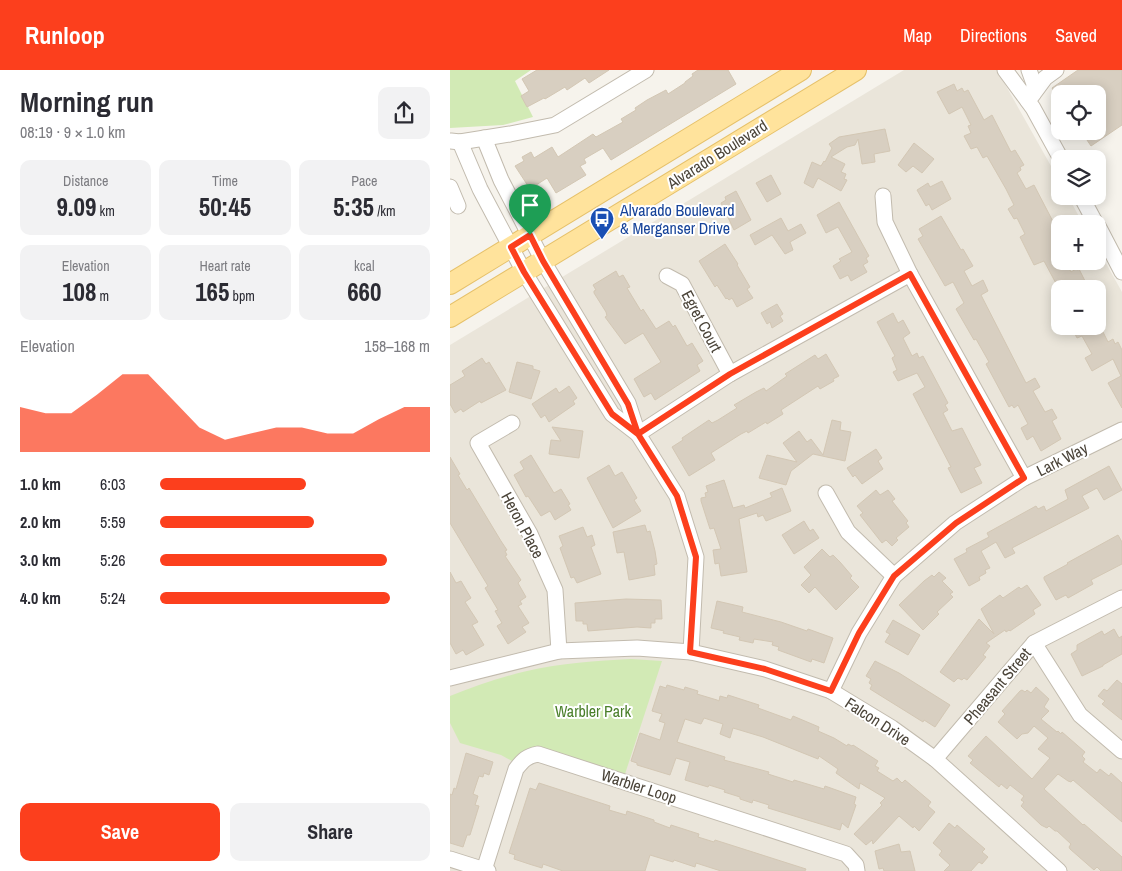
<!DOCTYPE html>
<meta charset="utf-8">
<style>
body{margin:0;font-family:"Archivo Narrow",sans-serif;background:#f2f2f3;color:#2b2b33;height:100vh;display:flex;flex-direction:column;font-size:19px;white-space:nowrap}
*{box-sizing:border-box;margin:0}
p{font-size:16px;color:#7c7c81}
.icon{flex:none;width:28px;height:28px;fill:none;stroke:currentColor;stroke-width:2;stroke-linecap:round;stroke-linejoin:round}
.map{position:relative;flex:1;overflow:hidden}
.drawer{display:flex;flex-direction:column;background:#fff;width:450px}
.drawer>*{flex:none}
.buttons{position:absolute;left:601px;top:15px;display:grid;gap:10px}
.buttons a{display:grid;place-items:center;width:55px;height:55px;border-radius:10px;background:#fff;box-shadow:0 2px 12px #0003;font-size:25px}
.pin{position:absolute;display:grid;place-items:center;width:42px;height:42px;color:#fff;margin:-51px -21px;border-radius:50% 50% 50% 0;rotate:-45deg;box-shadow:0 0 5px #0007}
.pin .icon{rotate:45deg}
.round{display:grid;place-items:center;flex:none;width:52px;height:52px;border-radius:10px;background:#f2f2f3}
.head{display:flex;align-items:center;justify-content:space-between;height:85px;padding:0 20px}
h1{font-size:28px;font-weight:700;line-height:38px}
.metrics{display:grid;grid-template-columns:repeat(3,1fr);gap:8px;height:85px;padding:5px 20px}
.metrics div{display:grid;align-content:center;border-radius:10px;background:#f2f2f3;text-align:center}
.metrics b{font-size:25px;font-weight:700}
.metrics small{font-size:14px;font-weight:400}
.metrics p{font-size:14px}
.chart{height:140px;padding:10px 20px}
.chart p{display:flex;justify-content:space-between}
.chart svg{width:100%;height:90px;margin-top:5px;fill:#fc3f1d;opacity:.7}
.action{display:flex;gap:10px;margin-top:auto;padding:10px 20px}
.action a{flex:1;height:58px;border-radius:10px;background:#fc3f1d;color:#fff;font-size:20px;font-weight:700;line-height:58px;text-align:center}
.action a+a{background:#f2f2f3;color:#2b2b33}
ul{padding:0 20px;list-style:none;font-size:16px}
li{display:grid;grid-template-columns:80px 60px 1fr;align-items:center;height:38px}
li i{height:12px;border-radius:6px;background:#fc3f1d}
header{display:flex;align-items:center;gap:30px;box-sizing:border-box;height:70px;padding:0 25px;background:#fc3f1d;color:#fff}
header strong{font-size:24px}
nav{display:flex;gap:28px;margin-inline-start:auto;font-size:18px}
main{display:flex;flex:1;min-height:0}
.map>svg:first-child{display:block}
.residential{fill:#eae5da;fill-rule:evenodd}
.green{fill:#d2eab5}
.building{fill:#d8cfc1;stroke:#d3c7b4}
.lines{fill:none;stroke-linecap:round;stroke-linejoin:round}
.minor-casing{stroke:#c2bbae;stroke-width:17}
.major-casing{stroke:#e6c16a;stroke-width:22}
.minor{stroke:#fff;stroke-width:15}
.major{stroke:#ffe39c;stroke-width:20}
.route-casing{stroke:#fff;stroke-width:10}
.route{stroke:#fc3f1d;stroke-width:6}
.labels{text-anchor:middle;stroke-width:4;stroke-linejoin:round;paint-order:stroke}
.street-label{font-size:16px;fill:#4b4439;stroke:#fff}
.transit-label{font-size:16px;fill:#164399;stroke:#fff;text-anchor:start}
.park-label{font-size:16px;fill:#4a7f2a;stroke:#fff}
</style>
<header>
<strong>Runloop</strong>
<nav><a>Map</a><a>Directions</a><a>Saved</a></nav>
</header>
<main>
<section class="drawer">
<div class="head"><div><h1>Morning run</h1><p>08:19 · 9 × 1.0 km</p></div><a class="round"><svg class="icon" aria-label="share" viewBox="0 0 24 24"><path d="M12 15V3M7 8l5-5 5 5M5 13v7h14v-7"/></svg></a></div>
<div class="metrics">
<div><p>Distance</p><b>9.09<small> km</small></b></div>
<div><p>Time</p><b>50:45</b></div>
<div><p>Pace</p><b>5:35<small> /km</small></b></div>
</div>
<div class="metrics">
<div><p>Elevation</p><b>108<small> m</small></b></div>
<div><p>Heart rate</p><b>165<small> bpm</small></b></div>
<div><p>kcal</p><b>660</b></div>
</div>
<div class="chart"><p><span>Elevation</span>158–168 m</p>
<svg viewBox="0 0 160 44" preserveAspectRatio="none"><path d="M0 44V22L10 25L20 25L30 16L40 6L50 6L60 19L70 32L80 38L90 35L100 32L110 32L120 35L130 35L140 28L150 22L160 22V44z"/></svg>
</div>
<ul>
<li><b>1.0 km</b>6:03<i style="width:54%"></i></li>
<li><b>2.0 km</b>5:59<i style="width:57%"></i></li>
<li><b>3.0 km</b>5:26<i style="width:84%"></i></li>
<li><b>4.0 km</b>5:24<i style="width:85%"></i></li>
</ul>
<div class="action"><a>Save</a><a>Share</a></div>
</section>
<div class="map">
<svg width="672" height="801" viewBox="0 0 672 801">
<rect width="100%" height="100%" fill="#f6f3ec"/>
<path class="residential" d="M454 0H547L610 112V126H618L633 154H610V191H648V179L672 222V801H0V275ZM610 219H648V256H610Z"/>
<g class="green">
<path d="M0 0H81L65 11 83 47 53 55 0 58Z"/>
<path d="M181 589 212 591 175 704 96 679C82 676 71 680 62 691L51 685 10 673 0 653V626C25 616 51 607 77 601 111 593 146 591 181 589Z"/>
</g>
<g class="building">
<path d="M87 0H159L139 13 135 8 117 20 115 17 95 29 94 28 77 37 71 26 79 21 72 9Z"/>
<path d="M248 0H278L286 14 161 90 153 78 134 89 136 93 130 96 136 105 106 123 97 108 80 119 65 96 74 91 72 87 81 82 84 88 102 77 108 87 143 64 146 67 173 52 171 49 186 40 185 38 197 30 216 20 218 24 235 13V12L243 6 242 4Z"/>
<path d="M628 0H672V55L641 76 631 61H648V24H606L602 18Z"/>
<path d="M504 14 507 21 512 18 514 22 518 20 534 50 542 45 561 82 565 80 574 95 570 97 571 100 567 103 576 119 584 115 610 165 603 168 610 181V191H615L621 202 626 199 627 200 629 199 637 215 630 219H609L594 191 584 195 570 167 575 164 567 148 564 149 558 139 564 135 556 119 537 86 533 88 527 77 521 79 514 66 521 63 518 56 521 55 512 37 499 44 487 22Z"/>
<path d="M435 59 440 81 424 84 425 92 412 94 408 69 405 75 397 77 381 87 395 94 391 102 396 104 394 109 397 110 391 121 368 108 363 118 354 113 362 92 371 96 374 91 375 92 382 78 379 74 389 67Z"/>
<path d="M464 73 484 89 472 103 463 96 456 102 448 95Z"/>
<path d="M321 105 331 124 317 132 306 113Z"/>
<path d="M492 111 501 129 482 140 479 134 476 136 467 120 478 113 480 117Z"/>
<path d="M286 121 301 150 284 160 271 133 276 130 275 127Z"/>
<path d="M389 132 419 186 416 188 418 192 413 195 417 202 401 211 398 205 390 209 383 196 391 191 389 189 402 182 388 157 376 163 367 145Z"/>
<path d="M491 146 511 180 513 179 523 196 514 201 522 216 533 210 538 221 531 225 576 313 585 308 590 317 583 321 595 342 602 339 607 348 602 351 611 369 591 381 583 366 577 370 571 358 578 354 568 335 564 338 562 335 559 337 536 294 539 292 526 269 524 270 506 239 514 233 503 212 495 216 468 169 473 166 469 159Z"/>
<path d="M331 148 338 161 351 154 356 163 340 172 343 180 335 184 322 165 305 175 300 165Z"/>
<path d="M275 174 288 194 287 195 300 217 297 219 303 228 287 237 282 228 279 230 277 228 276 229 267 215 265 217 249 191Z"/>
<path d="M166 201 169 207 173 205 180 217 177 218 191 241 193 239 206 259 219 251 223 257 225 255 237 276 242 273 253 291 247 295 250 301 205 330 201 323 194 327 184 309 211 292 193 263 175 274 155 247 157 246 156 242 144 223V221L146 220 143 215Z"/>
<path d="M327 234 333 244 330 246 333 251 322 258 320 252 317 254 311 243Z"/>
<path d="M443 243 448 253 453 250 460 263 453 268 462 286 467 283 469 288 473 286 498 333 495 335 498 340 493 343 502 361 512 358 531 395 524 398 532 413 511 423 498 398 501 397 463 324 475 317 467 303 448 311 443 302 447 300 442 288 445 286 427 252Z"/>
<path d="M621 256H650L658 272 663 269 665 274 668 272 672 280V338L658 313 671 306 663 289 642 301 635 288 642 284 632 266 627 268Z"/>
<path d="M376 284 389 306 383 309 384 311 370 319 368 316 331 340 333 344 317 354 316 352 298 363 297 361 291 364 261 383 265 390 239 406 222 377 233 370 232 368 259 350 262 353 268 350 287 338 284 335 306 322 314 318 316 321 337 306 335 304 365 285 368 289Z"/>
<path d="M32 288 36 294 39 292 56 320 31 333 30 331 13 342 11 339 5 343 0 334V315L15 306 12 301Z"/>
<path d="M67 292 83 296V299L90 301 81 329 59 322Z"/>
<path d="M119 316 127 328 123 331 125 334 99 352 95 345 91 348 82 334 106 318 109 323Z"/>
<path d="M382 350 391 352 390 360 401 362 395 391 363 384 341 401 336 415 309 408 317 385 347 392 333 373 349 361 357 372 361 369 373 385Z"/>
<path d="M102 357 133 361 129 388 99 384 101 370 111 371Z"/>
<path d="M426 379 432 388 428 391 433 399 412 414 405 405 403 407 397 398Z"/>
<path d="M81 385 104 423 111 419 120 434 118 435 121 440 105 450 100 441 91 446 78 426 76 427 64 405 74 399 70 392Z"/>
<path d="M0 387 10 404 8 405 17 420 19 418 51 471 57 480 55 481 57 485 55 486 71 510 68 513 76 527 70 531 72 534 68 536 79 553 72 557 76 562 58 574 47 556 52 553 45 541 48 540 35 518 38 516 0 453Z"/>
<path d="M159 395 165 406 172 402 187 428 184 430 191 441 163 458 137 408Z"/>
<path d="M659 396 672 420 654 430 647 418 632 426 639 438 562 478 565 483 555 488 546 472 531 481 540 498 535 500 536 503 529 507 530 510 519 516 504 489 517 482 516 479 539 467 537 463 586 436 588 439 594 436 596 441 618 429 615 420Z"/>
<path d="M274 410 283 438 294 435 295 438 322 427 320 423 332 418 341 441 316 451 313 445 308 447 307 443 289 449 297 502 271 506 269 493 265 494 263 480 271 479 264 458 260 459 251 431V428L256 427 255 423 258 422 256 416Z"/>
<path d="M426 420 430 425 438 420 445 429 442 431 458 451 456 453 459 457 446 468 448 470 442 476 436 470 432 473 410 445 413 443 407 436Z"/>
<path d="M354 451 360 461 363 459 369 468 344 484 332 465Z"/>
<path d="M195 455 197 462 200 461 205 481 207 494 204 495 205 505 179 510 174 482 167 483 163 462Z"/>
<path d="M133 457 137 467 142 465 145 475 141 477 151 504 127 513 124 507 121 508 110 478 113 476 109 466Z"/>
<path d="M668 465 672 472V494L641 510 643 514 627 523 618 528 616 525 606 530 594 509V507L618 494 617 493Z"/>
<path d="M372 479 380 487 383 485 390 492 402 506 400 508 409 517 386 540 365 517 359 523 351 515 361 505 354 497Z"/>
<path d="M0 502 6 513 11 511 21 528 15 532 28 552 22 555 34 575 16 585 13 580 6 584 0 573Z"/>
<path d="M489 502 496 508 492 511 503 522 500 524 503 527 487 542 489 544 473 560 449 535 474 511 482 505 484 507Z"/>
<path d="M577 515 591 535 583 540 585 544 560 561 559 560 556 562 555 560 536 573 540 576 533 585 536 587 517 610 514 608 512 610 508 608 504 612 490 602 529 549 544 564 531 539 550 525 553 528 569 517 571 519Z"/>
<path d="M176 529 211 530 212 549H205V553H201V558L187 557 138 561 137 554H133V551H126L125 533Z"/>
<path d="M267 531 293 537 292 542 331 552 357 561 358 559 383 568 374 593 362 589 361 592 328 580 329 577 322 575 323 572 304 569 303 573 289 570 290 567 273 563 274 561 261 558Z"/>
<path d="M443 550 470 565 458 585 435 572 440 564 436 562Z"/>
<path d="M664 559 669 568 672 566V584L653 595V596L632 606 621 584 627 580V575L652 561 654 565Z"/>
<path d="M425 591 449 603 500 635 485 657 474 650 473 652 420 619 422 615 419 613 421 609 416 606Z"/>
<path d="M667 610 672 614V650L652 634 655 631 648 626 654 619 657 621Z"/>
<path d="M217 615 234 620 235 617 248 621 247 624 267 630 269 631 270 626 277 628 278 625 309 635 308 638 341 650 343 646 369 657 368 661 384 668 397 676 398 674 402 676 403 675 428 691 425 696 429 698 427 701 443 711 447 708 452 713 455 710 481 732 478 736 485 742 469 761 464 756 463 758 449 746 423 774 422 770 416 775 404 764 432 735 430 733 435 728 410 713 409 719 386 703 388 699 369 686 368 689 313 667 283 658 280 668 270 664 273 654 254 648 251 654 235 649 227 672 275 687 274 690 319 702 318 704 343 712 344 710 374 719 375 716 406 727 404 734 406 735 398 758 392 753 390 760 318 738 319 735 303 730 302 733 290 729V727L274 722 275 720 259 715 258 717 235 710 240 692 226 688 220 705 187 695V693L181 691 190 663 210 670 215 653 209 651 212 644 202 641 210 616 216 618Z"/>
<path d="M586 617 599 629 594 637 599 641 591 649 607 662 608 661 611 664 612 662 635 682 632 686 635 689 633 692 647 703 650 699 659 706 661 703 672 713V752L623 710 621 712 618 711 608 704 594 719 633 755 634 754 672 787V801H651L647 797 644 800 620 779 619 777 621 774 607 761H605L599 756 597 758 591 755 571 736 574 732 571 730 574 726 560 715 557 719 551 714 549 717 520 693 523 690 518 686 536 666 582 709 600 688 588 679 598 668 584 656 578 663 572 664 567 669 548 652 555 644 552 641 570 621 572 620 575 622 577 620 581 623Z"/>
<path d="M16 683 43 692 39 705 34 703 33 707 29 706 23 724 28 726 25 735 29 736 20 765H17L13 777 0 773V724L2 725 4 718 6 719Z"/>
<path d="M89 713 160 736 159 740 176 745 177 741 204 750V752L220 758 221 755 249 764 248 767 264 772 265 770 356 799 355 801H271L246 793 245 797 224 790 223 792 200 785 195 801H113L93 794 92 798 79 794 64 789 65 785 59 783 80 718 86 720Z"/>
<path d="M499 753 505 758 507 755 535 779 532 782 538 787 532 794 529 792 521 801H494L500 795 489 785 492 781 483 773Z"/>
<path d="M449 774 451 782 460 781 465 801H434L433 798 429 799 425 781Z"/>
</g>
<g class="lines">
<defs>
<g id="minor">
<path d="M555 0 583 38 611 89"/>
<path d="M579 0 584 14 583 24"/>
<path d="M578 31 595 8 606 0"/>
<path d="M34 68 51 110 93 191 178 333 188 364 227 426 246 487 241 582"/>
<path d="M1 71 10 72 60 64 105 55 196 0"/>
<path d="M10 72 30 119 74 202 162 344 188 364"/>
<path d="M0 117 8 136"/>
<path d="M433 126 435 152 460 204 574 408"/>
<path d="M631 126 646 154"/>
<path d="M648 156 672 202"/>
<path d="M217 206 232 214 280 304"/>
<path d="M62 353 28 373 80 464 105 520 109 581"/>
<path d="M188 364 280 304 460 204"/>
<path d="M376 423 398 462 444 506"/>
<path d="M584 573 630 645 672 681"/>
<path d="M0 608 109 581 187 578 241 582 315 599 381 621 442 658 485 689 609 801"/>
<path d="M381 621 409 563 444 506 505 453 574 408 672 360"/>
<path d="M485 689 584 573 672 528"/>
<path d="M0 789 38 801"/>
<path d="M34 800 66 699C73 690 77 686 88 684L396 784 406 795 407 801"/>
</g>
<g id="major">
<path d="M0 214 351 0"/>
<path d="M0 247 406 0"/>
</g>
</defs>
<use href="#minor" class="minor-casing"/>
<use href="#major" class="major-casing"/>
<use href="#minor" class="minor"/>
<use href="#major" class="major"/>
</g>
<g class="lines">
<defs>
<path id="route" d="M80 165 93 191 178 334 188 364 227 426 246 487 240 582 315 599 381 621 409 563 444 506 506 453 574 408 460 204 280 304 188 364 162 344 74 202 61 177 80 165"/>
</defs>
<use href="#route" class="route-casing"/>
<use href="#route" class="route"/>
</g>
<defs>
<symbol id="bus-pin" viewBox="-11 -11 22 30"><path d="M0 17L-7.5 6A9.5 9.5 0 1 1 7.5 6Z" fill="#1a4fb4" stroke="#fff"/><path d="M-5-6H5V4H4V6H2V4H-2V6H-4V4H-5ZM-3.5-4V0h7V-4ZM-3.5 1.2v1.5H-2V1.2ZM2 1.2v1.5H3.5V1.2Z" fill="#fff"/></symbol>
</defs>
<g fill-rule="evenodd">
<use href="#bus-pin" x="138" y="135" width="28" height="38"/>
</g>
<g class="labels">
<g class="street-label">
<text transform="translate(267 84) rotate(-32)" y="6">Alvarado Boulevard</text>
<text transform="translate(252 251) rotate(62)" y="6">Egret Court</text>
<text transform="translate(612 389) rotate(-27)" y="6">Lark Way</text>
<text transform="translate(73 455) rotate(62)" y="6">Heron Place</text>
<text transform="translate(547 616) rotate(-50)" y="6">Pheasant Street</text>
<text transform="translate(428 651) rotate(33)" y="6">Falcon Drive</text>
<text transform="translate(189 716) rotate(18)" y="6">Warbler Loop</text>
</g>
<g class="transit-label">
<text x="170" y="146">Alvarado Boulevard<tspan x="170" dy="18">&amp; Merganser Drive</tspan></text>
</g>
<g class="park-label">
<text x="143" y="647">Warbler Park</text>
</g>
</g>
</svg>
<div class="buttons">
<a><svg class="icon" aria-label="locate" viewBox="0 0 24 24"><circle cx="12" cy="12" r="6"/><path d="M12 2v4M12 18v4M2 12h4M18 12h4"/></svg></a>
<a><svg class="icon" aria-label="layers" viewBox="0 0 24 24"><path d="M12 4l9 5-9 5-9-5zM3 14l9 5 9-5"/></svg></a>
<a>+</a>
<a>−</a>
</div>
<div class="pin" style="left:80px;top:165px;background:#1e9e55"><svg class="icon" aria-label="arrive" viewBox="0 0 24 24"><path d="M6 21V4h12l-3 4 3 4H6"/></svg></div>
</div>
</main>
